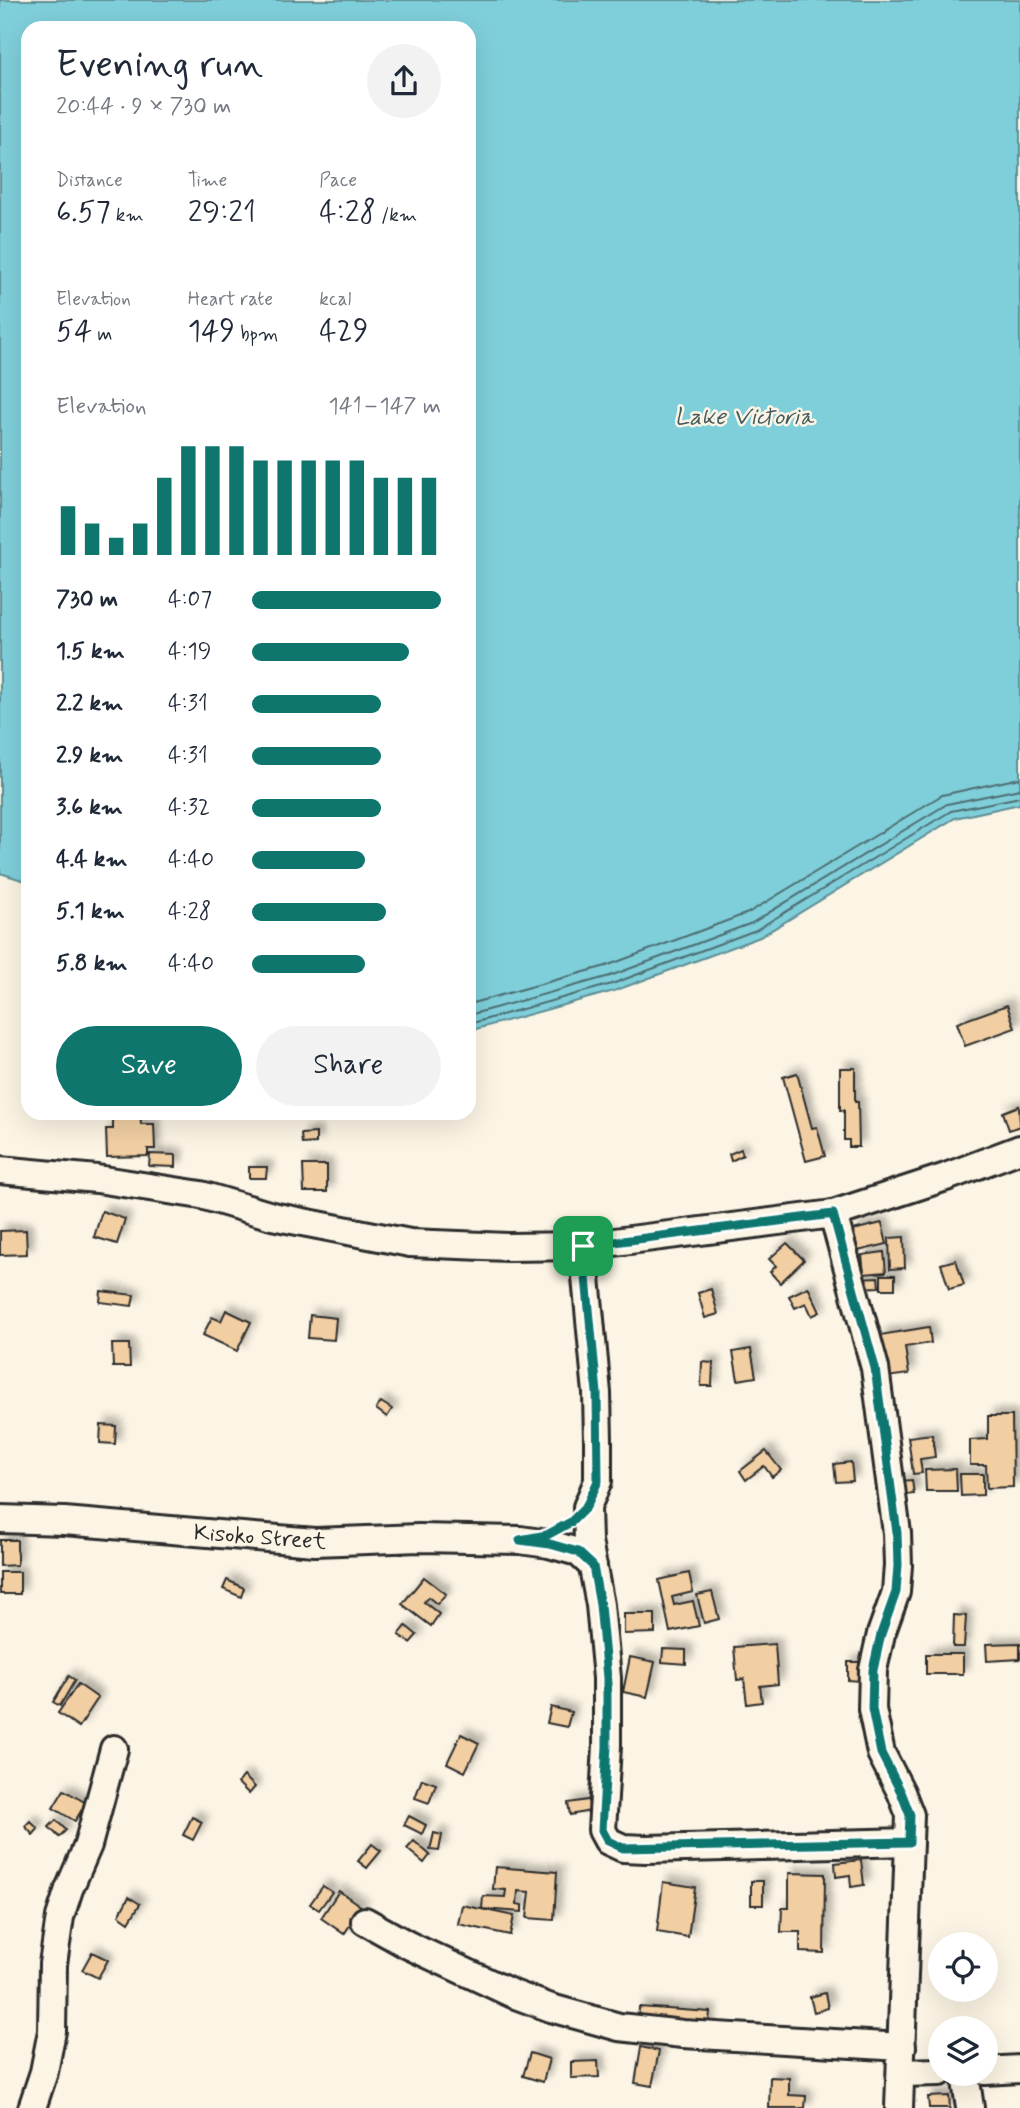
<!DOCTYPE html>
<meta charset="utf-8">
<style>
body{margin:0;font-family:Mynerve,sans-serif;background:#f2f2f3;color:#1f2937;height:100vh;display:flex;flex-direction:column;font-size:26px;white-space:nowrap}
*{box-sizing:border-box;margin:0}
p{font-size:23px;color:#747a83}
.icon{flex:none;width:38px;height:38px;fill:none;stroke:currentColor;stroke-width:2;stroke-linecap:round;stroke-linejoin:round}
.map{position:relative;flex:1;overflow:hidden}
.details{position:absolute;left:21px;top:21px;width:455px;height:1099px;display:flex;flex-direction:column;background:#fff;border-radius:21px;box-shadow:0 7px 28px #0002}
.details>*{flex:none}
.controls{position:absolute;left:928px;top:1932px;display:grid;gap:14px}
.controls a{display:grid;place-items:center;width:70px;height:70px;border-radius:50%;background:#fff;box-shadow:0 7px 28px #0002;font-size:35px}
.pin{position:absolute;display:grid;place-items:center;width:60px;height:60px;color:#fff;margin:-30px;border-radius:14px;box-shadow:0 4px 10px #0006}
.round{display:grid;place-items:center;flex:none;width:74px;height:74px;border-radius:37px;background:#f2f2f3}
.overview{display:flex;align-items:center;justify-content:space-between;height:119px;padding:0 35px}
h1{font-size:38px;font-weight:600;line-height:52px}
.figures{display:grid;grid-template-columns:repeat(3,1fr);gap:10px;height:119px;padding:7px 35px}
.figures div{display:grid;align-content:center}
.figures b{font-size:30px;font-weight:600}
.figures small{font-size:19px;font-weight:400}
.figures p{font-size:19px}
.chart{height:196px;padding:14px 35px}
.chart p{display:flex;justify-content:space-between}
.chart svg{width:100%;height:126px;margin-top:7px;stroke:#0f766e;stroke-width:6}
.action{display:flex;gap:14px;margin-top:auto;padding:14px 35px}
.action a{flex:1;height:80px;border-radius:42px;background:#0f766e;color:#fff;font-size:28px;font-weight:600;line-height:80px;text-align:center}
.action a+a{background:#f2f2f3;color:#1f2937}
ul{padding:0 35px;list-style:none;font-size:23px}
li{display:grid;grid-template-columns:112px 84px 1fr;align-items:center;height:52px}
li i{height:18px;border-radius:9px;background:#0f766e}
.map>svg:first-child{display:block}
.water{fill:#7fcfda;stroke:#5d8d94;stroke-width:2}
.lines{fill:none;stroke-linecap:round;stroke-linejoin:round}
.shore{stroke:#4d6d71;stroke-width:2}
.building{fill:#f2cfa3;stroke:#2b2b2b;stroke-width:2;filter:url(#shadow)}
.minor-casing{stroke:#2b2b2b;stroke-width:32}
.minor{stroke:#fcf5e5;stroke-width:26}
.route-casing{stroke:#fff;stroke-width:14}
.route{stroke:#0f766e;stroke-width:9}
.labels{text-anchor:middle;stroke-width:5;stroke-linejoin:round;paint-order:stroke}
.street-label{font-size:23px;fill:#2b2b2b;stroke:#fcf5e5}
.water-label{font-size:24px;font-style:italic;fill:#445c60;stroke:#fcf5e5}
</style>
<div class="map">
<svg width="1020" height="2108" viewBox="0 0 1020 2108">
<defs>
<filter id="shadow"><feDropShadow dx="6" dy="-6" stdDeviation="3.5" flood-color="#0004"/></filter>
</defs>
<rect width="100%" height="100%" fill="#fcf5e5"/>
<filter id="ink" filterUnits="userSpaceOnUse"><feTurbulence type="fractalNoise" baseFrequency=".0143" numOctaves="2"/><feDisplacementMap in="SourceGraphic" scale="14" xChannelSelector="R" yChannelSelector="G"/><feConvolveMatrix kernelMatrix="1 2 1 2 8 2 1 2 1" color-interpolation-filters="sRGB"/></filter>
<g filter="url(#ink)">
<path class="water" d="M0 0H1020V804L955 818 760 937 614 991 469 1031V28H28V882L0 873Z"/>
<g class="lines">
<g class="shore">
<path d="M469 1004 606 966 748 913 942 795 1020 778"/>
<path d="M469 1015 610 976 752 923 947 804 1020 789"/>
<path d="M469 1024 612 984 756 930 951 811 1020 797"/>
</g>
</g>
<g class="building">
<path d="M1007 1005 1015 1028 965 1046 957 1023Z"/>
<path d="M840 1068H855V1102H858L859 1147H849V1140H844V1110H840Z"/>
<path d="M797 1073 812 1128 817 1127 825 1156 806 1161 783 1077Z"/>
<path d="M1019 1106 1020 1126 1009 1130 1003 1112Z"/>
<path d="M113 1113H140L141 1124H154L155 1149H148V1156L107 1157 106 1129H113Z"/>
<path d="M316 1133V1143L302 1144 301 1134Z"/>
<path d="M741 1149 743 1155 731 1161 729 1154Z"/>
<path d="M150 1154 176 1155V1167L149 1166Z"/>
<path d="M303 1165H327V1192H304Z"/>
<path d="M249 1167H267L266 1178H249Z"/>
<path d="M102 1211 125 1219 117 1244 94 1237Z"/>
<path d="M882 1223 887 1244 858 1251 853 1230Z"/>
<path d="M26 1230 27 1254 0 1255V1231Z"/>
<path d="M904 1237 905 1268 890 1269 889 1238Z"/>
<path d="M787 1243 804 1260 780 1283 770 1272 776 1266 769 1259Z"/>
<path d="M884 1252 886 1272 864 1274 862 1255Z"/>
<path d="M956 1260 964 1285 949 1289 941 1264Z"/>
<rect x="881" y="1275" width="14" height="14"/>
<path d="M878 1277 879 1287 858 1288V1278Z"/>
<path d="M808 1287 820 1312 812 1316 806 1303 795 1308 789 1296Z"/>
<path d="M711 1289 718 1314 705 1318 698 1293Z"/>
<path d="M101 1291 134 1295 132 1306 100 1302Z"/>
<path d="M226 1310 251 1322 237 1351 203 1335 212 1317 221 1321Z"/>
<path d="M310 1315 336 1318 334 1340 308 1338Z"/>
<path d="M929 1327 931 1343 905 1347 909 1374 887 1377 880 1335Z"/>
<path d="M112 1344H129L130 1367H113Z"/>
<path d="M751 1349 756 1377 738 1380 733 1352Z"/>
<path d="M702 1362 713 1363 712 1386H701Z"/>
<path d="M381 1402 392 1409 387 1417 376 1409Z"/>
<path d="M988 1416H1012L1013 1487 987 1488 986 1465H970V1440L988 1439Z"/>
<path d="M101 1425 116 1426 115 1444 100 1443Z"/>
<path d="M932 1434 935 1457 920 1459 922 1473 913 1474 908 1437Z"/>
<path d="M766 1451 781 1470 772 1477 764 1466 746 1480 740 1471Z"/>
<path d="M851 1462 853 1481 836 1482 834 1464Z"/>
<path d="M956 1469 957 1491H926L925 1470Z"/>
<path d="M960 1474H983V1495L961 1496Z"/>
<path d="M912 1480 914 1494 901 1495 900 1481Z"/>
<path d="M0 1540H17V1565L0 1566Z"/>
<rect x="0" y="1572" width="20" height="22"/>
<path d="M689 1573 693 1592 672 1597 674 1605 693 1601 699 1626 670 1632 659 1580Z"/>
<path d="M424 1577 446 1594 437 1604 428 1597 424 1602 439 1614 431 1626 402 1604Z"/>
<path d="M227 1580 244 1588 241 1597 223 1589Z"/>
<path d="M712 1592 719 1619 704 1623 697 1595Z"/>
<path d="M624 1614H655V1633L624 1634Z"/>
<path d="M954 1615 966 1616 964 1647H953Z"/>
<path d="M406 1626 417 1635 410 1643 399 1635Z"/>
<path d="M1020 1643V1659L987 1661 986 1644Z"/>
<path d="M775 1644 778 1684 760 1686 762 1702 747 1704 744 1679 737 1680 734 1647Z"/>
<path d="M663 1649 686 1650V1664L662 1662Z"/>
<rect x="926" y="1654" width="37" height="20"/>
<path d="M630 1657 655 1662 647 1697 623 1692Z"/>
<path d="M848 1662H861L860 1681 848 1680Z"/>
<path d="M69 1676 75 1680 60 1706 53 1702Z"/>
<path d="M78 1684 98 1698 79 1727 58 1713Z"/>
<path d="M551 1707 571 1712 567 1727 547 1723Z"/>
<path d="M461 1734 479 1743 465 1772 447 1763Z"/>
<path d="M244 1776 255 1787 249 1794 238 1783Z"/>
<path d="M422 1779 436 1784 429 1803 415 1798Z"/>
<path d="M64 1790 86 1803 75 1821 53 1808Z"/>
<path d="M588 1800 590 1811 570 1815 568 1803Z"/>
<path d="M409 1816 426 1825 422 1834 404 1825Z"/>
<path d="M192 1817 202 1822 193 1840 183 1835Z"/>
<path d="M56 1820 66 1830 59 1837 49 1827Z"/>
<path d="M30 1821 38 1829 33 1835 25 1826Z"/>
<path d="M434 1833 442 1835 439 1851 430 1850Z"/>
<path d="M414 1841 430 1855 424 1863 407 1849Z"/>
<path d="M372 1844 381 1851 367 1868 358 1861Z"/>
<path d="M861 1860 864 1885 851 1887 850 1875 836 1877 835 1863Z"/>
<path d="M495 1867 557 1872 554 1920 527 1918 530 1892 518 1891 517 1904 522 1905V1912L482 1909 483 1896 505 1897 506 1890 493 1889Z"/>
<path d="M789 1873 825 1874 824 1953 800 1952V1932H781L782 1908H789Z"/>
<rect x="751" y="1881" width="12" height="24"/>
<path d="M663 1882 695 1887 688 1937 657 1932Z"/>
<path d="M323 1886 332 1892 319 1910 310 1904Z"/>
<path d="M339 1891 362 1907 344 1934 321 1918Z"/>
<path d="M129 1897 140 1904 129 1922 119 1915Z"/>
<path d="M462 1905 514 1916 510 1935 458 1924Z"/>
<path d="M92 1952 108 1960 98 1978 82 1970Z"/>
<path d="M825 1993 828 2008 814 2012 810 1997Z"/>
<path d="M639 2007 710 2012 708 2032 638 2027Z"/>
<path d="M641 2047 659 2051 652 2086 635 2083Z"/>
<path d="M530 2053 549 2059 543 2082 523 2076Z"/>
<path d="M598 2061 599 2077 571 2078V2062Z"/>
<path d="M770 2077 789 2078V2095L806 2096 805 2108H769Z"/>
<path d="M949 2096 950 2108H929L928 2097Z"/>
</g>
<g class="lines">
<defs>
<g id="minor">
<path d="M0 1170 97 1179 201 1195 272 1216 410 1243 508 1247 583 1246 833 1214 946 1177 1020 1149"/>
<path d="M833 1214 875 1368 897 1533 898 1565 896 1592 881 1634 873 1670 872 1709 881 1753 901 1792 910 1815 899 2108"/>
<path d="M583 1246 597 1393 598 1441V1481L587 1507 588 1541 600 1605 607 1678V1746L602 1830 608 1841 623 1848 646 1849 909 1842"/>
<path d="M0 1519 64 1521 315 1542 419 1538 520 1540 549 1544 578 1552 593 1566"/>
<path d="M365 1921 408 1945 513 1994 551 2008 619 2027 683 2034 902 2047"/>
<path d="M985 2071 1020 2069"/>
<path d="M901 2073 940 2072"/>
<path d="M965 2074 970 2108"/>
<path d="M32 2108 44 2072 52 2031 53 1964 60 1917 69 1889 88 1845 114 1749"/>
</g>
</defs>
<use href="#minor" class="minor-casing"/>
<use href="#minor" class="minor"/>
</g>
</g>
<g class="lines" filter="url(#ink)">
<defs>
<path id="route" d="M833 1214 875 1368 897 1533 898 1565 896 1592 881 1634 873 1670 872 1709 881 1753 901 1792 910 1815 909 1842 623 1848 608 1841 602 1830 607 1746V1678L600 1605 593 1566 578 1552 550 1544 520 1540 547 1535 571 1522 586 1507 598 1481 597 1393 583 1246Z"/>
</defs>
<use href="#route" class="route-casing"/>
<use href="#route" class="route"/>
</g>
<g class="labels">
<g class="street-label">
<text transform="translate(260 1536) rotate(4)" y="8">Kisoko Street</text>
</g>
<g class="water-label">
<text x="744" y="424">Lake Victoria</text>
</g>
</g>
</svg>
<div class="controls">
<a><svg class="icon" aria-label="locate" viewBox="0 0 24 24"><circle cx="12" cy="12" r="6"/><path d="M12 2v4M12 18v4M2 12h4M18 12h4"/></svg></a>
<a><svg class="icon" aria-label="layers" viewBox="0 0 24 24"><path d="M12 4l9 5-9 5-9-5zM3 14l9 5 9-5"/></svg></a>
</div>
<div class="pin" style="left:583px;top:1246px;background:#1e9e55"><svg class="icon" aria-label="arrive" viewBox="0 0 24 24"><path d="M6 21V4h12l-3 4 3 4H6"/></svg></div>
<section class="details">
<div class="overview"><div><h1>Evening run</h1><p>20:44 · 9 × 730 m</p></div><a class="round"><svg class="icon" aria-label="share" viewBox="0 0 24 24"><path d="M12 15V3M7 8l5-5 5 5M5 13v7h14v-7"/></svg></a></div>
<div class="figures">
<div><p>Distance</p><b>6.57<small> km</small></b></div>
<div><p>Time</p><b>29:21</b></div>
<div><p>Pace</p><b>4:28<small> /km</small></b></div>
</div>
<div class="figures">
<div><p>Elevation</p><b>54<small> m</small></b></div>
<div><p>Heart rate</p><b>149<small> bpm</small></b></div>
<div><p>kcal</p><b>429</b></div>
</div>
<div class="chart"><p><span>Elevation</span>141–147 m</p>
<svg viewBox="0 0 160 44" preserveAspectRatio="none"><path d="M5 44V27M15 44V33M25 44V38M35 44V33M45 44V17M55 44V6M65 44V6M75 44V6M85 44V11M95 44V11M105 44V11M115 44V11M125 44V11M135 44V17M145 44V17M155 44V17"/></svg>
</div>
<ul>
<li><b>730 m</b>4:07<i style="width:100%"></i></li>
<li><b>1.5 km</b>4:19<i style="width:83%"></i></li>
<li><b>2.2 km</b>4:31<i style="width:68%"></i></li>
<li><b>2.9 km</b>4:31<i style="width:68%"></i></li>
<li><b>3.6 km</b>4:32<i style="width:68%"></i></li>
<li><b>4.4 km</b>4:40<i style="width:60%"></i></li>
<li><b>5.1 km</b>4:28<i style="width:71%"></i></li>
<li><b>5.8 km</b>4:40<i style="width:60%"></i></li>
</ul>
<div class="action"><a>Save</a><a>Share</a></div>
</section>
</div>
